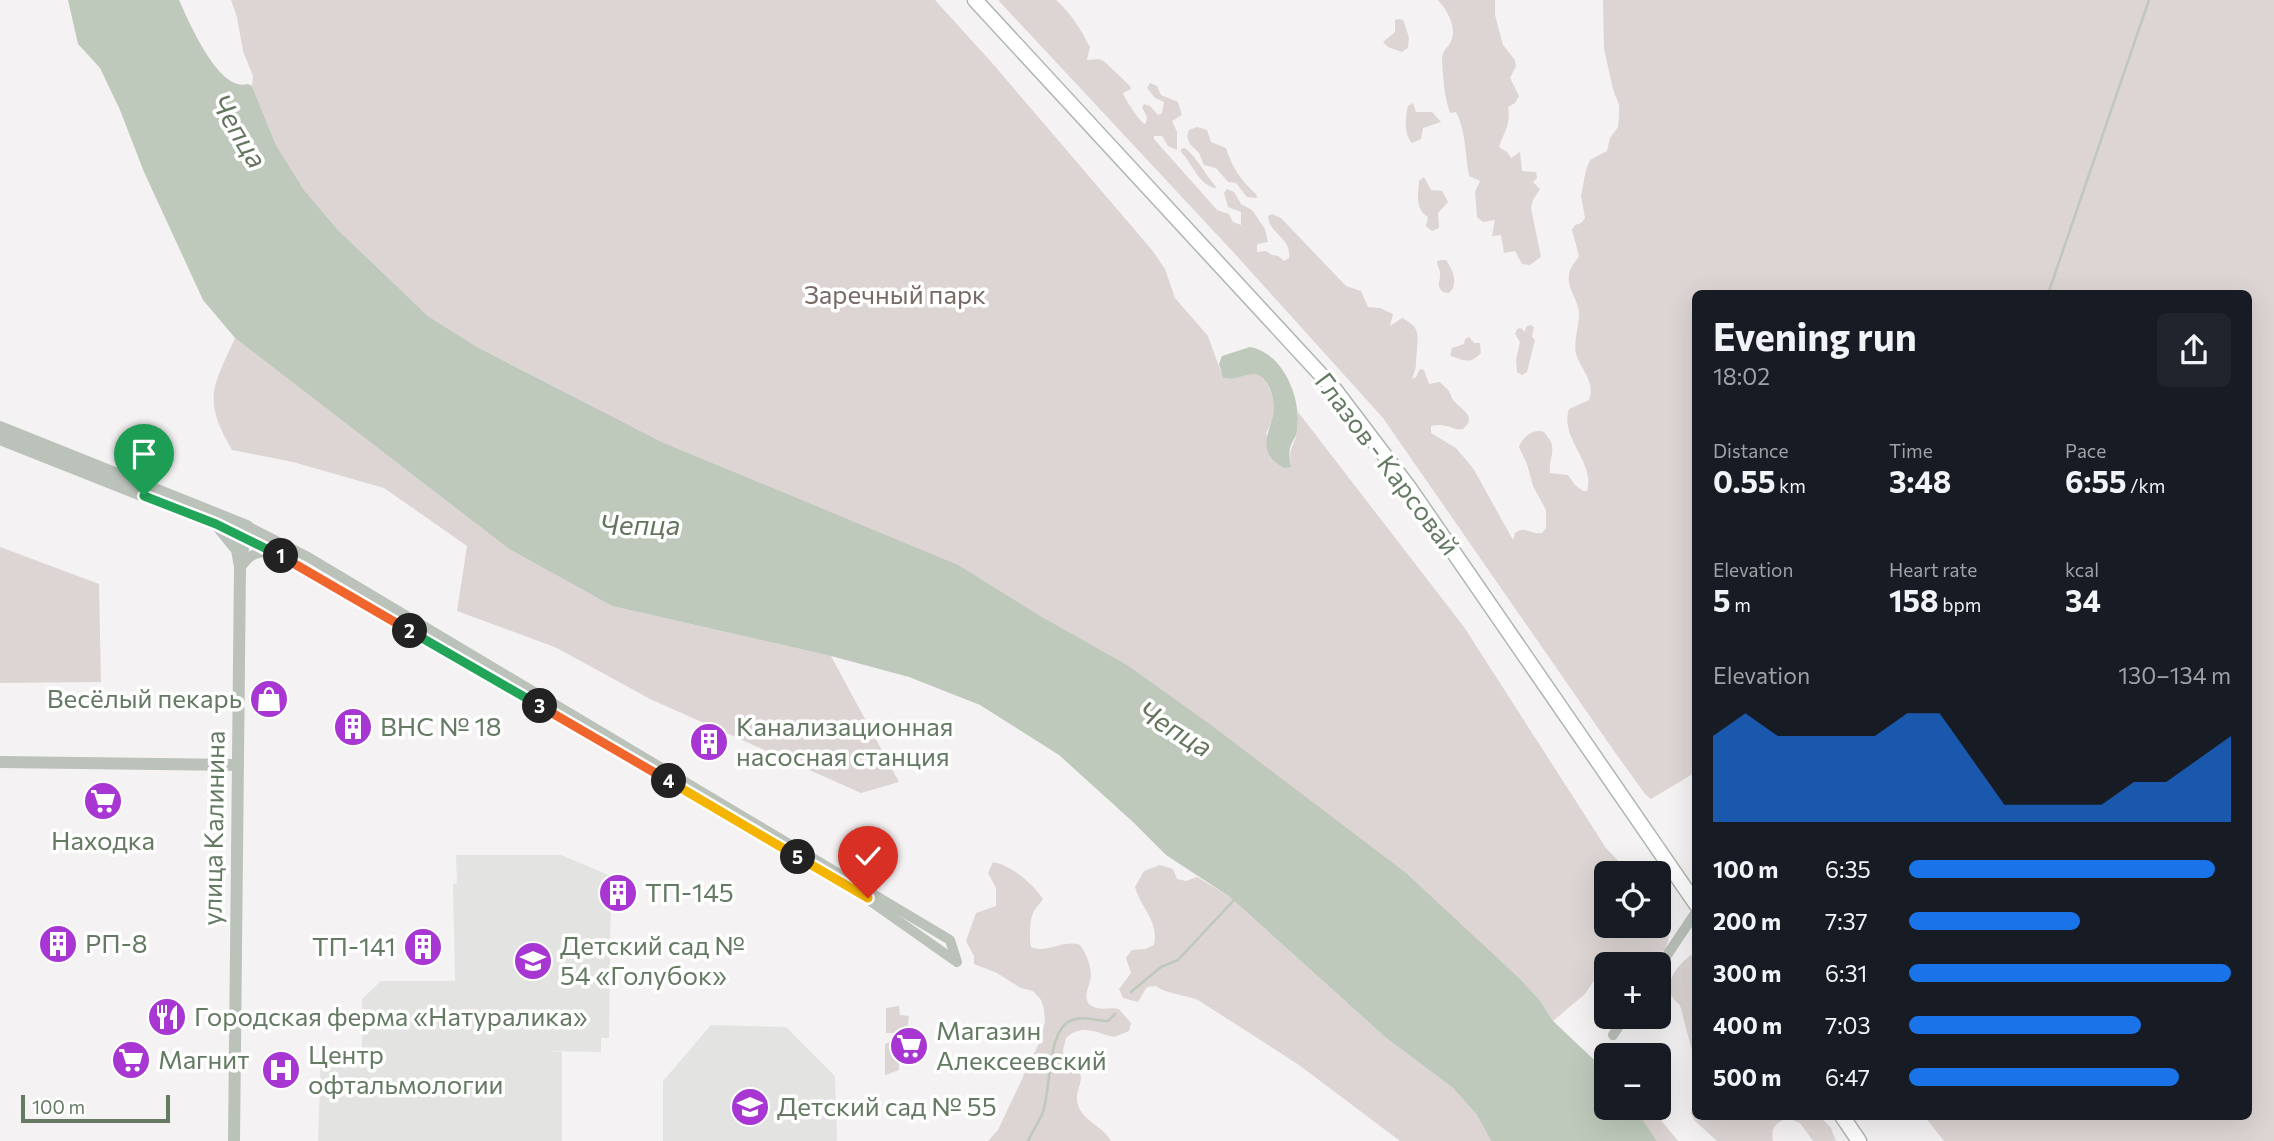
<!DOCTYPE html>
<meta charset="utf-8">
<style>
body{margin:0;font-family:Commissioner,sans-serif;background:#20242c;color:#f1f3f6;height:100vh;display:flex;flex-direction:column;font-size:26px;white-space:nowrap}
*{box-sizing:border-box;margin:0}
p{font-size:23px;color:#9ea1a6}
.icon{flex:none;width:38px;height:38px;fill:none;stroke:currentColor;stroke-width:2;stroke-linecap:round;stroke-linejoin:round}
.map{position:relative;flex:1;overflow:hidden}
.panel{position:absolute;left:1692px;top:290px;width:560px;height:830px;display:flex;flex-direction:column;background:#171b24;border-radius:10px;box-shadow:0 7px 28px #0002}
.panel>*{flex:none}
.tools{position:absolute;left:1594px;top:861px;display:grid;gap:14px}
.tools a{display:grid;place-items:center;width:77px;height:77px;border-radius:10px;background:#171b24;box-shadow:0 7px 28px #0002;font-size:35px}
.scale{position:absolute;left:21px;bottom:18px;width:149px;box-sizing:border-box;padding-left:7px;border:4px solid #657a63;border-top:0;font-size:19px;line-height:24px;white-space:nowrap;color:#657a63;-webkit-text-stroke:5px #fff;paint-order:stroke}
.pin{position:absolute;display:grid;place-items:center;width:60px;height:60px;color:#fff;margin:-72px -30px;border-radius:50% 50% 50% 0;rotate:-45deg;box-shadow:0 0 7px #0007}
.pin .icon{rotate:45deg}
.km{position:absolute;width:35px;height:35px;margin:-18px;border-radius:50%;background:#222;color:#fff;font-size:19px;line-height:35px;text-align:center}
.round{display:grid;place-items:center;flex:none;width:74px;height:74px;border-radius:10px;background:#20242c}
.summary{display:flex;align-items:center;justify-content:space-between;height:119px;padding:0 21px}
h1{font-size:38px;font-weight:700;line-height:52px}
.metrics{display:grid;grid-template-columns:repeat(3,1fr);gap:10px;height:119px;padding:7px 21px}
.metrics div{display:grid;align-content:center}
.metrics b{font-size:30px;font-weight:700}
.metrics small{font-size:19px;font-weight:400}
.metrics p{font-size:19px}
.chart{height:196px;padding:14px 21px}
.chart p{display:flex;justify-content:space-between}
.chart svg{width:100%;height:126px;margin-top:7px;fill:#1a73e8;opacity:.7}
ul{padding:0 21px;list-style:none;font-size:23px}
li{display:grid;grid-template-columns:112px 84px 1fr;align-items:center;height:52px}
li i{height:18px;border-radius:9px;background:#1a73e8}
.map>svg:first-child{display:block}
.built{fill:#e3e3e2}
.green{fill:#dcd5d4}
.water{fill:#bec9bb}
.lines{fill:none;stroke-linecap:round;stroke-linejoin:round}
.stream{stroke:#bec9bb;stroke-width:2.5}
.secondary-casing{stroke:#aeb7ad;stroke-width:17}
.minor{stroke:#bbc2ba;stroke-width:10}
.tertiary{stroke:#bbc2ba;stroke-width:12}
.secondary{stroke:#fff;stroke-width:14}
.split-1-casing{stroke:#fff;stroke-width:14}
.split-2-casing{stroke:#fff;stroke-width:14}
.split-3-casing{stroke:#fff;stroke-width:14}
.split-4-casing{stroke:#fff;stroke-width:14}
.split-5-casing{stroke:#fff;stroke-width:14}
.split-6-casing{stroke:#fff;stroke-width:14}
.split-1{stroke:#22a559;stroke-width:9}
.split-2{stroke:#f0652b;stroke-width:9}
.split-3{stroke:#22a559;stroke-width:9}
.split-4{stroke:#f0652b;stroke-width:9}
.split-5{stroke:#f5b400;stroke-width:9}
.split-6{stroke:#f5b400;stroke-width:9}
.labels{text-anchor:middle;stroke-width:7;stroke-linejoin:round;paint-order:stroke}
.park-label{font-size:26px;fill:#786b65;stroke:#fff}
.street-label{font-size:26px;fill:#657a63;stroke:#fff}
.poi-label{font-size:26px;fill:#657a63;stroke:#fff;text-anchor:start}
.water-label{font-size:28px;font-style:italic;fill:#64765e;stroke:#fff}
</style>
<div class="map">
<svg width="2274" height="1141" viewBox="0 0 2274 1141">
<rect width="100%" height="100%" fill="#f5f2f4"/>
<g class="built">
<path d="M456 855H561L611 876 609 1038H601V1052L549 1051 562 1052V1141H318L321 1053 362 1051V999L381 981H455L453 884 457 883Z"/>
<path d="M711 1025 786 1027 835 1076 837 1141H663V1081Z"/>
</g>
<g class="green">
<path d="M231 0H935L993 64 1152 250 1165 269 1175 298 1208 336 1223 378C1235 381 1239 375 1250 373 1267 371 1275 400 1274 413 1273 420 1268 428 1266 434L1291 466C1288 445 1295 447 1297 431 1298 425 1298 418 1298 412L1464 627 1606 848 1630 873H1606V926H1659V906C1670 922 1672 932 1665 950 1643 961 1632 948 1613 964H1606V970L1593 982 1585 994 1553 1021 1541 1002 717 465 662 442 477 347 428 316 385 275 338 230 304 190 276 145 252 86 253 76 243 51 237 17Z"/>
<path d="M998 0H1056C1071 13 1081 30 1090 47L1087 60 1099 59 1105 62 1130 86 1131 89 1123 93C1125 99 1140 122 1145 124 1149 118 1146 114 1142 108L1144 104 1150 106 1158 115 1162 113 1164 102 1155 98 1147 88 1150 83 1157 86 1161 95 1178 102 1182 115 1172 121 1177 132V150L1168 146 1162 136H1154V139L1217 210 1229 214 1233 222 1241 225V212L1228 207 1224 193 1227 189 1234 192 1241 204 1252 210 1265 229 1268 242 1257 244V252L1266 251 1272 255 1278 256 1284 261 1289 258C1292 238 1269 234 1268 216L1272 214 1281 218 1346 286 1361 291 1368 307 1380 308 1393 314 1390 326 1402 318C1420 328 1418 332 1417 351 1415 365 1418 364 1412 379L1416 377 1420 369 1424 370 1429 384 1440 382C1442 385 1446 387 1448 390 1451 393 1451 398 1454 401 1461 410 1478 415 1463 429 1452 431 1448 422 1431 426V433L1456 448 1473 468 1513 540 1515 533C1525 525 1531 535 1542 533L1546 528V510L1533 486 1527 464 1519 447C1522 438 1533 428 1544 432 1560 450 1548 455 1550 473L1568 475 1575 485 1583 491H1587C1596 463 1559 438 1569 409L1589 400C1596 382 1581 370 1576 354 1573 341 1580 324 1579 311 1577 298 1567 288 1569 275 1570 266 1575 263 1579 256L1572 230 1575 225 1581 223 1585 218 1581 196 1586 170 1590 160 1607 151 1610 138 1618 127 1619 116V105L1613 89 1604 49 1603 0H2274V1141H1944L1925 1117 2249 1116V294H1696V772L1651 799 1645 794 1614 751 1383 418 1235 254Z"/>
<path d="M1438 0H1495V15L1503 45 1515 60 1516 66 1510 78 1519 96 1515 103 1508 107C1511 126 1504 131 1499 147L1507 152 1511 158 1520 152 1522 171 1536 172 1537 178 1533 182 1540 189 1533 200 1531 208 1541 257 1530 265 1522 264 1515 251 1504 253 1501 235 1492 236 1495 220 1483 222 1477 217 1475 192 1480 181 1469 176C1465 155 1466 131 1456 112L1450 113C1444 96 1443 78 1442 59 1442 52 1445 50 1449 45 1459 31 1448 11 1438 0Z"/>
<path d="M1399 19 1403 20 1409 37 1408 48 1402 52 1388 47 1383 42 1395 32V20Z"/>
<path d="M1413 103 1416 112H1432L1441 122 1423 128 1421 139 1412 143C1404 135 1405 117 1408 106Z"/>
<path d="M1197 127 1207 130 1211 142 1226 148C1232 167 1241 181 1256 194L1257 198 1247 197 1236 183 1228 182 1216 168 1204 165 1199 153 1190 144 1187 136 1189 130Z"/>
<path d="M1185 148C1198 159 1205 174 1216 187L1215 188C1199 185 1192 163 1181 152V149Z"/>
<path d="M1424 177 1431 190 1442 191 1448 202 1438 213 1439 228 1432 231 1426 226 1428 217C1415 209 1418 195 1419 181Z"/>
<path d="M1442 260H1446C1453 270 1459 284 1449 293L1443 292C1436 285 1440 284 1440 275 1441 271 1437 266 1437 261Z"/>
<path d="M1530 325 1534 327 1532 337 1535 340 1527 372 1522 375 1517 372 1516 360 1520 342 1515 334 1517 329 1521 328 1525 332 1526 327Z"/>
<path d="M1469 337 1474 343H1480L1481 353C1470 365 1464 360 1450 356L1452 348 1464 344 1465 339Z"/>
<path d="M235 338 509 549 612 606 831 656 899 782 861 793 650 699 557 648 457 611 467 546 384 488 293 462 232 450C202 399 213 387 235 338Z"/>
<path d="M0 547 99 584 101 682 0 683Z"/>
<path d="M993 862C1011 865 1033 884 1043 899 1040 904 1035 908 1033 913 1030 919 1029 940 1031 947 1046 954 1064 939 1080 945 1086 953 1091 965 1091 976 1090 987 1078 1003 1097 1008 1104 1010 1111 1007 1119 1009L1131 1023 1129 1031 1114 1037C1096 1033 1082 1023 1066 1038L1063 1050 1064 1058C1098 1076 1068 1087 1080 1110 1088 1123 1103 1127 1111 1141H988L998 1130 1039 1043 1045 1022 1044 1009 1041 1000 1033 991 1021 988 997 973 974 964V956L966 941 976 913 996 906V888L988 873Z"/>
<path d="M1160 865 1173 869 1177 879 1186 881 1197 877 1230 897 1385 1037 1453 1088 1477 1115 1491 1141H1400L1299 1065 1198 1000C1185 995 1164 993 1156 986L1147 987 1138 1002 1123 998 1119 989 1131 973 1126 958 1132 950 1145 949 1154 945C1159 920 1141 909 1135 887L1144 871Z"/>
<path d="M1691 955 1696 956V1054L1691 1047 1680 1005C1658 989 1675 967 1691 955Z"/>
<path d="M899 1006 900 1015 909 1016 907 1033H886V1008Z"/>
<path d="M896 1039 899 1050V1070L885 1075V1044Z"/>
<path d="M1696 1092V1116L1821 1117 1831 1128 1836 1141H1813L1800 1123 1787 1118C1776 1123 1770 1128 1773 1141H1717L1694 1120 1691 1113Z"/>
<path d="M1635 1108H1651L1678 1141H1657Z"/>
</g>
<g class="water">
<path d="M68 0H179C189 22 219 93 248 84L252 86 276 145 304 190 338 230 428 316 477 347 662 442 958 565 1040 616 1127 665 1211 725 1406 873 1520 979 1541 1002 1553 1021 1606 1071V1108H1635L1657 1141H1491L1477 1115 1453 1088 1385 1037 1230 897 1166 855 1133 822 1059 755 980 705 909 677 831 656 612 606 509 549 235 338 203 300 144 172 120 110 100 68 78 44Z"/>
<path d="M1250 347C1284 353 1302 400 1297 430 1297 436 1293 440 1291 445 1288 452 1290 460 1291 467L1284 468C1259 454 1266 439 1273 416 1276 405 1271 383 1260 376 1250 369 1237 382 1223 378L1219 364 1222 356Z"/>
</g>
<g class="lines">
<g class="stream">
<path d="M2048 294 2149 0"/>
<path d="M1131 992 1161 967 1178 960 1235 899"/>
<path d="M1028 1141C1032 1132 1039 1122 1043 1112 1051 1089 1047 1032 1070 1021 1082 1015 1096 1021 1108 1021L1115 1014"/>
</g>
<defs>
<g id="secondary">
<path d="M975 0 1335 390 1410 489 1696 904"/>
<path d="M1842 1116 1859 1141"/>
</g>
</defs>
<use href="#secondary" class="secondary-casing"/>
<g class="minor">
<path d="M247 526 308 557 950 940 957 962"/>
<path d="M245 538 272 552 739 822"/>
<path d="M241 567C249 556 254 552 268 552"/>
<path d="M866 898 954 960"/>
<path d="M1659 967 1696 912"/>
<path d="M1613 1035 1625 1017"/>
</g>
<g class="tertiary">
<path d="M0 427 247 526 241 560"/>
<path d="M0 439 222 527"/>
<path d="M216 524 237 550 240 567 234 1141"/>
<path d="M0 762 237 765"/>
</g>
<use href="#secondary" class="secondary"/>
</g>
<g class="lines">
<defs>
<path id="split-1" d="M144 496 216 524 281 556"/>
<path id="split-2" d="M281 556 410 631"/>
<path id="split-3" d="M410 631 540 706"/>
<path id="split-4" d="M540 706 669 781"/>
<path id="split-5" d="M669 781 798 857"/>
<path id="split-6" d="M798 857 868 898"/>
</defs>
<use href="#split-1" class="split-1-casing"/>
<use href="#split-2" class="split-2-casing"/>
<use href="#split-3" class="split-3-casing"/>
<use href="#split-4" class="split-4-casing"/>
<use href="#split-5" class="split-5-casing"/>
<use href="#split-6" class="split-6-casing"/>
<use href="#split-1" class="split-1"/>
<use href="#split-2" class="split-2"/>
<use href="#split-3" class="split-3"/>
<use href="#split-4" class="split-4"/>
<use href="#split-5" class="split-5"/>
<use href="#split-6" class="split-6"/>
</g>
<defs>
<symbol id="shop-disc" viewBox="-11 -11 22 22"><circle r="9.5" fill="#a736d2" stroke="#fff"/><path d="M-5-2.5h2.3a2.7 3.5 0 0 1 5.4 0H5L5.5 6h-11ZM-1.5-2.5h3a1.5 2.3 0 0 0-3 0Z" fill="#fff"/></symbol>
<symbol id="building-disc" viewBox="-11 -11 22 22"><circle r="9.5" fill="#a736d2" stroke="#fff"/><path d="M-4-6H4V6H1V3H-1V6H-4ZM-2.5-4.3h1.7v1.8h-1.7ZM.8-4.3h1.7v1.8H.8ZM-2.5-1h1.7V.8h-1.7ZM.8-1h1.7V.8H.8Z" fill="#fff"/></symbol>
<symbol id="supermarket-disc" viewBox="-11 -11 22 22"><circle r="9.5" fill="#a736d2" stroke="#fff"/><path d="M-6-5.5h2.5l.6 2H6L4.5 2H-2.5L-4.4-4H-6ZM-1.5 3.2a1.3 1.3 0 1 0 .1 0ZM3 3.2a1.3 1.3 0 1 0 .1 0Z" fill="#fff"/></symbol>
<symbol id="school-disc" viewBox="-11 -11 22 22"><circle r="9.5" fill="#a736d2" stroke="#fff"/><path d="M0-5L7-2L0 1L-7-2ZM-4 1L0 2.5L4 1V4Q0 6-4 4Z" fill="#fff"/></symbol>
<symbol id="restaurant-disc" viewBox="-11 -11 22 22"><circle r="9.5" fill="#a736d2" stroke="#fff"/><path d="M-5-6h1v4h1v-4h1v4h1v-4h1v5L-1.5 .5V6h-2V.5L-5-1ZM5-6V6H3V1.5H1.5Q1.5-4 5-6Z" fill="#fff"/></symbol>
<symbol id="hospital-disc" viewBox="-11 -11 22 22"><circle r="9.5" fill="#a736d2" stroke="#fff"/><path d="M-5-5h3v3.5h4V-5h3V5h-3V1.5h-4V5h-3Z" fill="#fff"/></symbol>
</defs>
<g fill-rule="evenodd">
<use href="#shop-disc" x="247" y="677" width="44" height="44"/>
<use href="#building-disc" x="331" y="705" width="44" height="44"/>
<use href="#building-disc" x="687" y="720" width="44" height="44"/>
<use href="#supermarket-disc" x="81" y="779" width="44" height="44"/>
<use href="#building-disc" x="596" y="871" width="44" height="44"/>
<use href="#building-disc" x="36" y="922" width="44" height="44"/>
<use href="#building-disc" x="401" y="925" width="44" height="44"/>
<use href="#school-disc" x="511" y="939" width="44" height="44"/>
<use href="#restaurant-disc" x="145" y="995" width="44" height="44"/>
<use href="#supermarket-disc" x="887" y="1024" width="44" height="44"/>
<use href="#supermarket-disc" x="109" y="1038" width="44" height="44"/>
<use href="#hospital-disc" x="259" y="1048" width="44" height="44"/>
<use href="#school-disc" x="728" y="1085" width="44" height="44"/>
</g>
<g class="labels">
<g class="park-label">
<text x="895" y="304">Заречный парк</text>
</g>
<g class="street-label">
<text transform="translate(1387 464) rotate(53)" y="9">Глазов - Карсовай</text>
<text transform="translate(214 828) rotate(-89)" y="9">улица Калинина</text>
</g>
<g class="poi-label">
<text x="242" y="708" text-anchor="end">Весёлый пекарь</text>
<text x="380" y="736">ВНС № 18</text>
<text x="736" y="736">Канализационная<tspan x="736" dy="30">насосная станция</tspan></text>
<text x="103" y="850" text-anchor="middle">Находка</text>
<text x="645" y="902">ТП-145</text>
<text x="85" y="953">РП-8</text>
<text x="560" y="955">Детский сад №<tspan x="560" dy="30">54 «Голубок»</tspan></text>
<text x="396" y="956" text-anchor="end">ТП-141</text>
<text x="194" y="1026">Городская ферма «Натуралика»</text>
<text x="936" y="1040">Магазин<tspan x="936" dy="30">Алексеевский</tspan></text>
<text x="308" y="1064">Центр<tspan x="308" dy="30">офтальмологии</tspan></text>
<text x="158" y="1069">Магнит</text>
<text x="777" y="1116">Детский сад № 55</text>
</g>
<g class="water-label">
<text transform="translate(239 131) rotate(59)" y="10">Чепца</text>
<text x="640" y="535">Чепца</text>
<text transform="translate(1175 729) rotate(31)" y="10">Чепца</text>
</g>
</g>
</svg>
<div class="tools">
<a><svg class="icon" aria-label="locate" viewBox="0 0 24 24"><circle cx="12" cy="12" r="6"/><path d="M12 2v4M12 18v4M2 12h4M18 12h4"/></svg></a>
<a>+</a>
<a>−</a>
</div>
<div class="scale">100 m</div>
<div class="pin" style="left:144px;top:496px;background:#1e9e55"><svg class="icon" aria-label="arrive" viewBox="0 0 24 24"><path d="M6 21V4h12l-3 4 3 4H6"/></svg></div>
<div class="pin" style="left:868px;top:898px;background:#d93025"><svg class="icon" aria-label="check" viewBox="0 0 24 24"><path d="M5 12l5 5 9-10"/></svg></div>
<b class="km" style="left:281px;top:556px">1</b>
<b class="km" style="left:410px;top:631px">2</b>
<b class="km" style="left:540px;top:706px">3</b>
<b class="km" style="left:669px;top:781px">4</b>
<b class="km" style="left:798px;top:857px">5</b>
<section class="panel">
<div class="summary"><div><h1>Evening run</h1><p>18:02</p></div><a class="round"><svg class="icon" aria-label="share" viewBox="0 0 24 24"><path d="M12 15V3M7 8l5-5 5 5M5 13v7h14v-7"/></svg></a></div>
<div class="metrics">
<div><p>Distance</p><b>0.55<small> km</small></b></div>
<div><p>Time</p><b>3:48</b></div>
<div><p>Pace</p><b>6:55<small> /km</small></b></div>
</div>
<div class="metrics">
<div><p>Elevation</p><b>5<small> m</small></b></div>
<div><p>Heart rate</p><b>158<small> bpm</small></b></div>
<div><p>kcal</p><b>34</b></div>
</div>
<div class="chart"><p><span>Elevation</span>130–134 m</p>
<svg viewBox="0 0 160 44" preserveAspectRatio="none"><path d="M0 44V14L10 6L20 14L30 14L40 14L50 14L60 6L70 6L80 22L90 38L100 38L110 38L120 38L130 30L140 30L150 22L160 14V44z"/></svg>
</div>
<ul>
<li><b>100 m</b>6:35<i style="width:95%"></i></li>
<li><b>200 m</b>7:37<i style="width:53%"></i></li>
<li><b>300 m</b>6:31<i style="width:100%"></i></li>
<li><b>400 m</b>7:03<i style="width:72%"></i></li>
<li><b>500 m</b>6:47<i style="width:84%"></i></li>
</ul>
</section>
</div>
